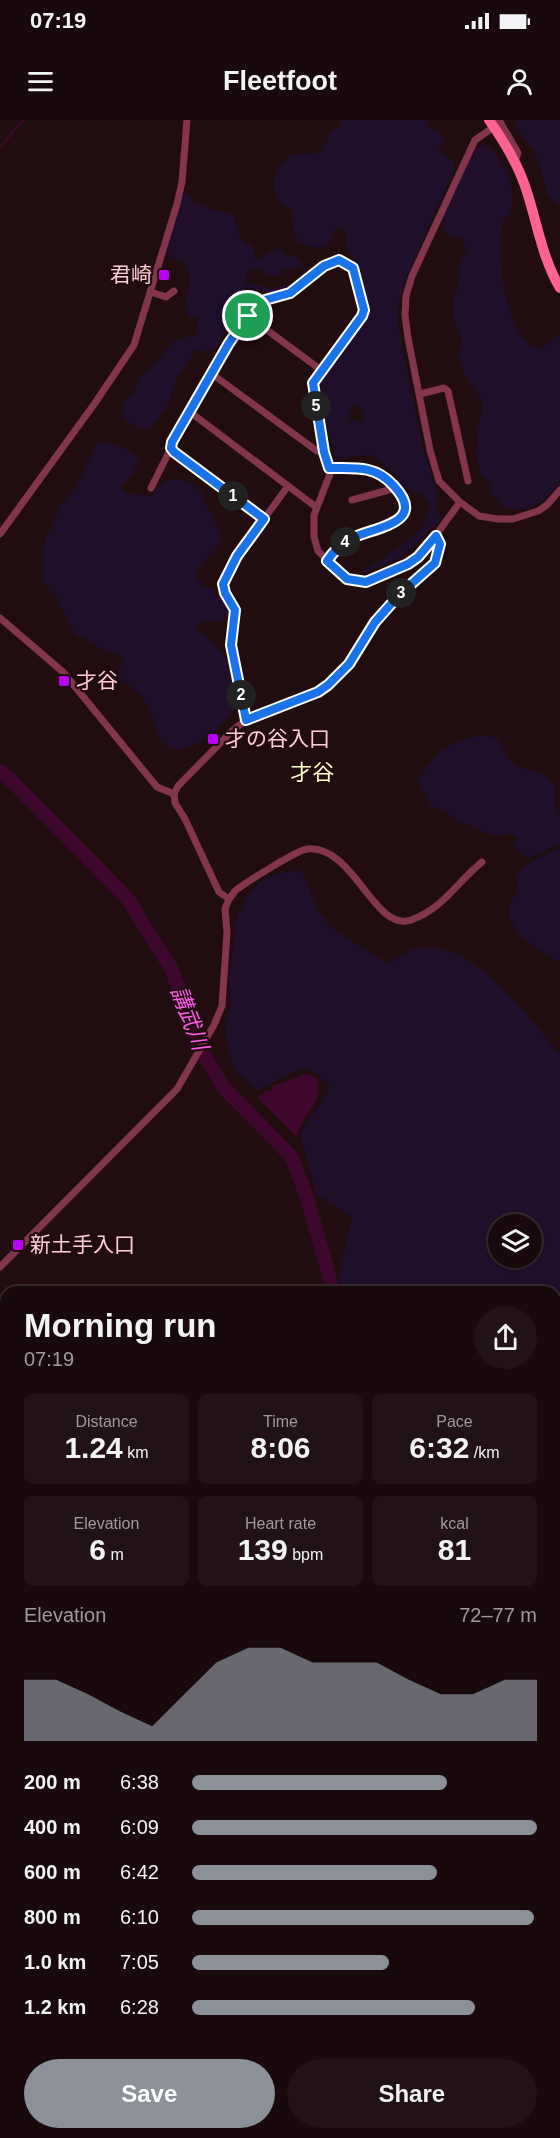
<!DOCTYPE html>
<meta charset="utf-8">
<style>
body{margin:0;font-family:Arial,"Noto Sans JP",sans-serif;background:#221215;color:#f1f3f6;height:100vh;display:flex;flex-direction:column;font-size:22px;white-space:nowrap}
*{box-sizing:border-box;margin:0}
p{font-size:20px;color:#9f9a9d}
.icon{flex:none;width:33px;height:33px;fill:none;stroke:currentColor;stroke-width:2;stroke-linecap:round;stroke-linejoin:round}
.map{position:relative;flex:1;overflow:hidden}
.details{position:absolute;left:0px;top:1166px;width:561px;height:854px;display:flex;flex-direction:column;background:#19090c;border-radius:18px 18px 0 0;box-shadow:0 2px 4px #0004,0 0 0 2px #372a2d}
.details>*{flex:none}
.buttons{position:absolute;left:488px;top:1094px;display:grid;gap:12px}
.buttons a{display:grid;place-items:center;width:54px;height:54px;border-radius:50%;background:#19090c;box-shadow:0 2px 4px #0004,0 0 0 2px #372a2d;font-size:30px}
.pin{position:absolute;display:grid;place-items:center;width:51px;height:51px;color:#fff;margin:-26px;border:3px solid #fff;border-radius:50%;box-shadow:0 2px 6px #0007}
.km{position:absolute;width:30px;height:30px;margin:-15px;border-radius:50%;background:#222;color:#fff;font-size:16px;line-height:30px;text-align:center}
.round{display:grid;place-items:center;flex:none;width:63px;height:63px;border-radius:32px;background:#221215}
.summary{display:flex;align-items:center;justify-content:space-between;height:102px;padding:0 24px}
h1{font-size:33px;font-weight:600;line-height:45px}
.figures{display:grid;grid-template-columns:repeat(3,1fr);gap:9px;height:102px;padding:6px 24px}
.figures div{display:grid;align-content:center;border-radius:9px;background:#221215;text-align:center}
.figures b{font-size:30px;font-weight:600}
.figures small{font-size:16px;font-weight:400}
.figures p{font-size:16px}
.chart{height:168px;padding:12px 24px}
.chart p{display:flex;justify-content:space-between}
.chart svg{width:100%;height:108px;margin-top:6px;fill:#8c9099;opacity:.7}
.primary-button{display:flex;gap:12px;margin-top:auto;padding:12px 24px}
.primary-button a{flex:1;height:69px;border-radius:36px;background:#8c9099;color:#fff;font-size:24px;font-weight:600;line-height:69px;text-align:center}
.primary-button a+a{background:#221215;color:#f1f3f6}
ul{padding:0 24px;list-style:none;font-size:20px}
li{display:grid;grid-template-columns:96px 72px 1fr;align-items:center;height:45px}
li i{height:15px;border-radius:8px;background:#8c9099}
.status{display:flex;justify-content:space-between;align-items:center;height:42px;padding:0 30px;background:#19090c;direction:ltr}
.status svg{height:16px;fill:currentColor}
header{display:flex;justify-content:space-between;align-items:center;height:78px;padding:0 24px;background:#19090c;font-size:27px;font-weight:600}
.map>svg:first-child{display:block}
.green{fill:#200f2b;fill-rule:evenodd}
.water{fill:#3e082e}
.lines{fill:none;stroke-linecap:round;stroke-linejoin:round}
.stream{stroke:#3e082e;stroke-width:2}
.river{stroke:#3e082e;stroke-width:14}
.street{stroke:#81364c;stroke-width:7}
.secondary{stroke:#ff6393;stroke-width:10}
.primary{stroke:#ff8553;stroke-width:10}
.route-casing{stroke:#fff;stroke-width:12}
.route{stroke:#1a73e8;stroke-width:8}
.poi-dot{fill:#bc00f7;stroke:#210c10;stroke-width:2}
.labels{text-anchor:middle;stroke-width:4.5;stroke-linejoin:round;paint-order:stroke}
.poi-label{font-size:21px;fill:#ffccd7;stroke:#210c10;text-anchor:start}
.neighbourhood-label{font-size:22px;fill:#feffce;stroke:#210c10}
.water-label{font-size:22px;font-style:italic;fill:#ff5aea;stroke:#210c10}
</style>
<div class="status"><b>07:19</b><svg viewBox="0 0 49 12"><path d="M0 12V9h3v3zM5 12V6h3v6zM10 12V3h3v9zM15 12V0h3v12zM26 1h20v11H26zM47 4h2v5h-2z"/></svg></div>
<header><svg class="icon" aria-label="menu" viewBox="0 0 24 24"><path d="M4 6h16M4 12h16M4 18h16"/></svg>Fleetfoot<svg class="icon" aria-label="person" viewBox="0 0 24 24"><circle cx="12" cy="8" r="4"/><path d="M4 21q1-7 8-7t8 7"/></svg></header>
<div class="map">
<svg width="560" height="2018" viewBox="0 0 560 2018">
<rect width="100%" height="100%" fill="#210c10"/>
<g class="green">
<path d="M341 0H426L427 6 441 14 443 17 438 29 454 41 455 47 404 163 399 181 398 202 402 226 423 327 433 361 439 375 435 386 440 396V401L428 411 424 418 397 439 365 453 363 452 364 450 404 424 407 420 423 407 430 384C423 371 412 372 401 366L395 354 373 335 347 337 344 340H339L335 336 326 304 321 274 322 258 354 215 368 190 361 151 345 124 346 114 343 108H336L327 126C316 129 308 126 298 121L293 106V90C278 86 269 66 277 51 280 45 287 39 293 34L319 33 332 11 340 6ZM355 285H358L364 293 363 299 358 302 350 300 348 293Z"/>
<path d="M516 0H560V85L548 76 536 33 516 8Z"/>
<path d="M483 25C499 27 513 63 513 78 513 90 507 93 503 103 494 129 507 230 542 229L560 212V363C543 384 531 394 503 388L492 373 490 363 481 355 476 333 479 318 476 311 482 290V280L464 254 459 237 462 218 455 207 453 179 458 168 460 144 467 129C463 120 462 116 452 117L444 109 442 98 471 36 476 28Z"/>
<path d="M185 70 195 82 214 90 228 92 233 95 239 114 246 125 250 124 255 130 254 137 255 140 260 141 267 133 276 129 283 131 284 135 295 136 304 146 295 149H285L281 155C271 156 268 157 262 149H252L247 154 245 166 249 163C276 170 286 171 306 149L308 152 292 167 277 173 246 168C240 172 234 179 234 186L239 192V194L233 191 230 194 234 200C229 209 216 214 221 226L207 232 195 228 191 239 177 259 165 290 148 310 141 309 127 301 123 296V287L127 277 133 273 139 257 153 245 173 222 197 214 198 202 196 198 190 197C177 171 203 160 180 139L172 138 166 131Z"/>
<path d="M97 323C114 322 128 327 139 340L131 356 121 367 126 373 151 376 165 360H183L202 371 204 383 211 392 221 417C217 434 200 439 196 456L205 467 214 468V474L223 475 230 481C231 500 223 506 204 500L196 508 212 521 229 542 237 576 234 586 230 595 208 618 181 630 168 627 158 618C156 601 150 582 136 571 130 565 123 561 117 555L125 540 120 536 106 531 75 514 56 477 43 461V437L46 413 51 410 60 387 77 365Z"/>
<path d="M483 615 496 618C502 625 504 633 509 639 526 659 560 644 554 684L560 694V723L531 737 524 736 514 726 517 717 508 713 497 716 484 713 471 705 456 701 450 694 431 685 418 662C431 633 453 620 483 615Z"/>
<path d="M560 727V842C543 834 508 812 509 790 510 783 516 775 519 769L516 758C524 742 544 736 560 727Z"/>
<path d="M294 750 304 754 317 790 336 812 390 844C451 787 524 893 560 934V1340L555 1349V1172L339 1171 340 1152 352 1097 316 1074 300 1012C309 996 324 985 329 967 307 931 283 961 256 970L242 957 230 939 225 906 231 889 229 860 237 797 250 772 264 758ZM498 1104H531V1137H498Z"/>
<path d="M555 1412C558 1422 560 1432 560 1443 558 1452 556 1458 557 1468L555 1470Z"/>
<path d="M0 1743 6 1746V2013H113L107 2018H0Z"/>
</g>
<g class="water">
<path d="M307 954 317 958C325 986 301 993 297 1017L258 978 267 970 272 971 273 965C284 964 295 957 307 954Z"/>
<path d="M0 1321 6 1325V1359L0 1354Z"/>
<path d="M555 1691 560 1692V1720L555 1718Z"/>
</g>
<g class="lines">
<g class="stream">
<path d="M0 27 23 0"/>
<path d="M0 1613 6 1614"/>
<path d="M555 1637 560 1638"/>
</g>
<path class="river" d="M0 651 12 661 127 778 172 850 197 922 224 968 291 1036 306 1075 329 1155 332 1172"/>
<g class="street">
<path d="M499 0 518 33 515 42"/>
<path d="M494 7 475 20 412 156 406 176 405 195 408 218 430 330 439 361 460 382 479 396 498 399H513L538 391 547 385 560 370"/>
<path d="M151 172 166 177 174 171"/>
<path d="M248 196 265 180 297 168 332 141C357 137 361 172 364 190L361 196 313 263 324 332 330 354 314 395V417L318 431 342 455 354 461 366 462 408 444 425 430 460 382"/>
<path d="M321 250 248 196 229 223 212 254 317 331 324 332"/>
<path d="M212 254 172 322 171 328 264 399"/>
<path d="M420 274 444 268 448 271 468 361"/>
<path d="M190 292 316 387"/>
<path d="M151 368 171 328"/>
<path d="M352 380 396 368"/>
<path d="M0 414 95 283 134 225 177 84 182 62 187 0"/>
<path d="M327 441C333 432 340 425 350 419 373 407 429 404 393 364 375 345 354 348 329 348"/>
<path d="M0 498 63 552 157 667 174 674"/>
<path d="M246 600 231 525 235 490 225 473 223 463 237 436 288 366"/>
<path d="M229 779 219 772 185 699 175 683 174 674 178 666 233 610 246 600 318 572 329 565 349 544 375 502 400 474 436 443 439 424 436 416"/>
<path d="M0 1147 177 969 214 905 222 886 227 812 225 789 229 779 236 770C247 762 297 730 307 729 354 724 374 813 411 800 444 788 457 762 482 742"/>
<path d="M0 1375 6 1380"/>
<path d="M0 1406 6 1397"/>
<path d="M0 1439 6 1441"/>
<path d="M0 1606 6 1607"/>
<path d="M555 1618 560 1601"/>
<path d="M280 2018 284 2013"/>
</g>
<g class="secondary">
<path d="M489 0C503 20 517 42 525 66 537 100 541 136 560 168"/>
<path d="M555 1914 560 1919"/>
</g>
<g class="primary">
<path d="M0 1311 6 1315"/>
<path d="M555 1491 560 1488"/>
</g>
</g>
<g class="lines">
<defs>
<path id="route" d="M339 140 353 148 364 190 362 196 313 263 324 332 329 348C354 348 375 345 393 365 430 404 373 407 350 419 340 425 333 432 327 441L347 459 366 462 408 444 418 437 436 416 440 424 435 443 400 474 375 502 349 544 328 565 318 572 246 600 231 525 235 490 225 473 223 464 237 436 264 399 174 332 171 328 172 322 229 223 248 196 265 180 290 173 324 146Z"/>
</defs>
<use href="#route" class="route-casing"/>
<use href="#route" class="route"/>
</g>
<g class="poi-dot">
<rect x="158" y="149" width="12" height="12" rx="3"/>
<rect x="58" y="555" width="12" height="12" rx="3"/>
<rect x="207" y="613" width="12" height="12" rx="3"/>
<rect x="12" y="1119" width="12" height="12" rx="3"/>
</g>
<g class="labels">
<g class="poi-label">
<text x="152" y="162" text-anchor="end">君崎</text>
<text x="76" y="568">才谷</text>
<text x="225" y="626">才の谷入口</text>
<text x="30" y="1132">新土手入口</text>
</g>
<g class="neighbourhood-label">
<text x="312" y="660">才谷</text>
</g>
<g class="water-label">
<text transform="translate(190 898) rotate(69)" y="8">講武川</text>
</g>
</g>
</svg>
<div class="buttons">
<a><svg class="icon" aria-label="layers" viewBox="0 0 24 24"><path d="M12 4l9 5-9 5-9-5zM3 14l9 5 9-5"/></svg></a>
</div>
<div class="pin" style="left:248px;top:196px;background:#1e9e55"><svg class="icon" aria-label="arrive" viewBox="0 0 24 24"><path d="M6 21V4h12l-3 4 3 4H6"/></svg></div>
<b class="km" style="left:233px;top:376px">1</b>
<b class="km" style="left:241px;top:575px">2</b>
<b class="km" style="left:401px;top:473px">3</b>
<b class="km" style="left:345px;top:422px">4</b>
<b class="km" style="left:316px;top:286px">5</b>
<section class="details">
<div class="summary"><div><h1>Morning run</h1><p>07:19</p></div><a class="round"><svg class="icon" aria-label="share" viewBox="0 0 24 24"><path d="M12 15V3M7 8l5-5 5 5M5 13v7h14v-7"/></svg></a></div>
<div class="figures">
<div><p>Distance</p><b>1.24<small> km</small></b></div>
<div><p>Time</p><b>8:06</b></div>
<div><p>Pace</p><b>6:32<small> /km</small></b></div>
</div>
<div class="figures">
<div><p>Elevation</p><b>6<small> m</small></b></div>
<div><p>Heart rate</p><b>139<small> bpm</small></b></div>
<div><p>kcal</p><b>81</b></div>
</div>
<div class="chart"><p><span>Elevation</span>72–77 m</p>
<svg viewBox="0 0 160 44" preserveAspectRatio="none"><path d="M0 44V19L10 19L20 25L30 32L40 38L50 25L60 12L70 6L80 6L90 12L100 12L110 12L120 19L130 25L140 25L150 19L160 19V44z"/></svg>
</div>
<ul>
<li><b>200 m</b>6:38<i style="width:74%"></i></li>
<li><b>400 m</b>6:09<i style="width:100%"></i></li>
<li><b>600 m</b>6:42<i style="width:71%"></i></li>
<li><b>800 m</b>6:10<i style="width:99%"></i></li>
<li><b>1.0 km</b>7:05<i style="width:57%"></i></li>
<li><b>1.2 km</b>6:28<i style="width:82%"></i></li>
</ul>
<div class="primary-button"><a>Save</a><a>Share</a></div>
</section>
</div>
